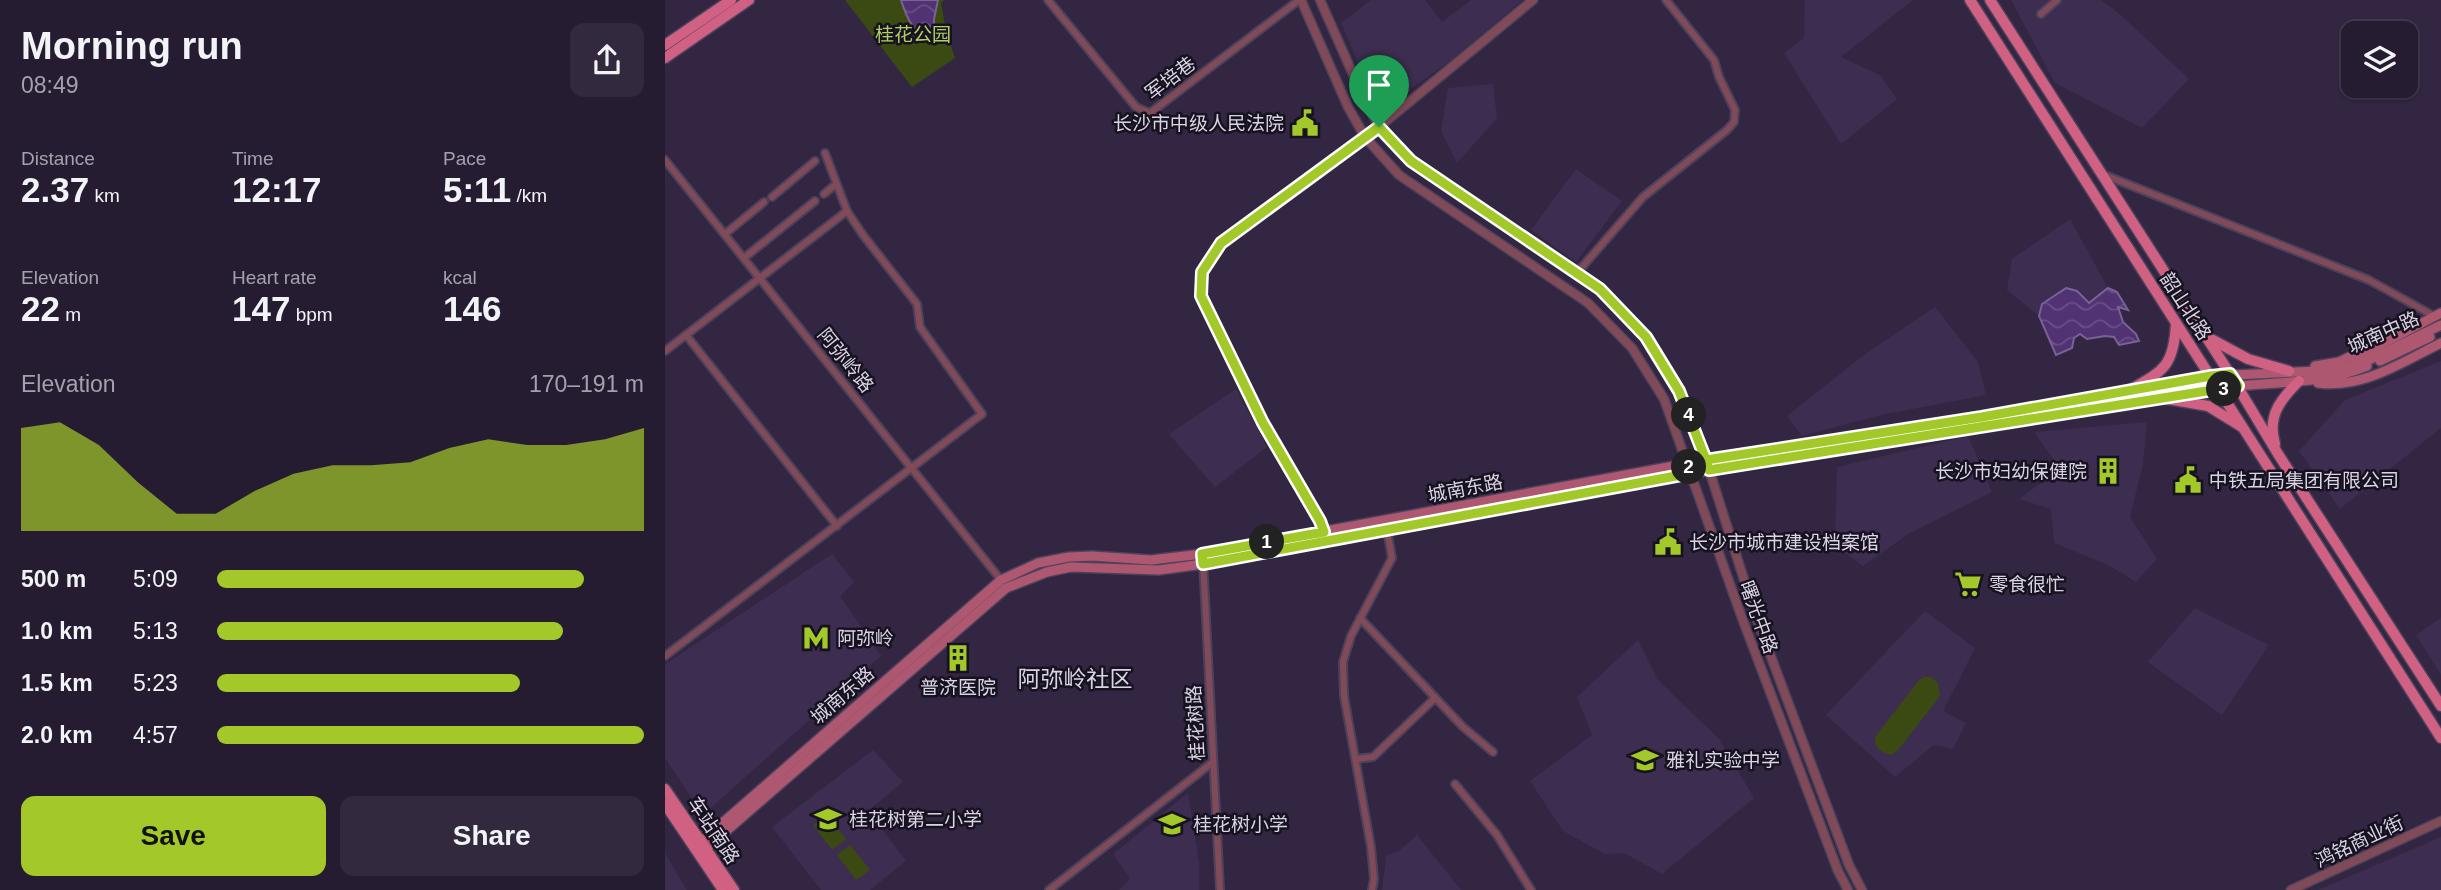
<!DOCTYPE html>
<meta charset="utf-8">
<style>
body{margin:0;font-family:Arial,"Noto Sans SC",sans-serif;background:#32293e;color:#f1f3f6;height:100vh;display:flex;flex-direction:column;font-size:26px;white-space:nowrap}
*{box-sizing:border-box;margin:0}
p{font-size:23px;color:#a4a1ac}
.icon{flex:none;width:38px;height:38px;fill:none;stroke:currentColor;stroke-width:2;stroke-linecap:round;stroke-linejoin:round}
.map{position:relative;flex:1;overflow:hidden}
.side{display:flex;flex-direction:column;background:#261c32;width:665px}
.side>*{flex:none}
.tools{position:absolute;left:1676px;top:21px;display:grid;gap:14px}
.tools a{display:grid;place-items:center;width:77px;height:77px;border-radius:14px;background:#261c32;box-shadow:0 2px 5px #0004,0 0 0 2px #423a4d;font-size:35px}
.pin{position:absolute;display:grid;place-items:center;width:60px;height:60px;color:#fff;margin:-72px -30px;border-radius:50% 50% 50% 0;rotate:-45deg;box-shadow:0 0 7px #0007}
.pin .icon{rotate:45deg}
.km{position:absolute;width:35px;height:35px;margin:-18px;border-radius:50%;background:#222;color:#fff;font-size:19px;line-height:35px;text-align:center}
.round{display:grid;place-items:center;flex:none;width:74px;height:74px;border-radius:14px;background:#32293e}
.overview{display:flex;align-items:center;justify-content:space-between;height:119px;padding:0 21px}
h1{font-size:38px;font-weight:700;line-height:52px}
.stats{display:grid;grid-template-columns:repeat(3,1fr);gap:10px;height:119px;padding:7px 21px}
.stats div{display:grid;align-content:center}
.stats b{font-size:35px;font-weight:700}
.stats small{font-size:19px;font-weight:400}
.stats p{font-size:19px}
.chart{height:196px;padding:14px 21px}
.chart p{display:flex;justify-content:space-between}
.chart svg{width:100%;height:126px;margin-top:7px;fill:#a2c929;opacity:.7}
.primary-button{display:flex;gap:14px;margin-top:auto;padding:14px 21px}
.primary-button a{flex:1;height:80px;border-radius:14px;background:#a2c929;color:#111;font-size:28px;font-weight:700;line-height:80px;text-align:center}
.primary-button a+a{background:#32293e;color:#f1f3f6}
ul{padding:0 21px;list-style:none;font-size:23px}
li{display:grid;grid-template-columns:112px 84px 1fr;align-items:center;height:52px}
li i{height:18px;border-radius:9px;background:#a2c929}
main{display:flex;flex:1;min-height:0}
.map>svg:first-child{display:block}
.built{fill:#3d2d50}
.park{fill:#3b4a12}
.water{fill:url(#water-waves);stroke:#7a6296;stroke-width:2}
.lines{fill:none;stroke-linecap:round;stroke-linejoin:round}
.minor-casing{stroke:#4d425c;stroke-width:10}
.tertiary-casing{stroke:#4d425c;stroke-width:11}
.secondary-casing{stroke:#4d425c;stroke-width:12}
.primary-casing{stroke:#4d425c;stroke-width:13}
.minor{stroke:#804a58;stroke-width:6}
.tertiary{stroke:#804a58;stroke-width:8}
.secondary{stroke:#ad5770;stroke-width:9}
.primary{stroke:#d06182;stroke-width:10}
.route-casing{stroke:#fff;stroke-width:14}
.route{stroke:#a2c929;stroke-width:9}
.labels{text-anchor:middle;stroke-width:5;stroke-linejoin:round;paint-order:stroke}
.park-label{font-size:19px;fill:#afcf64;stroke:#17121f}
.street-label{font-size:19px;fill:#dad3e6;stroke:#17121f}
.poi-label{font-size:19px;fill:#dad3e6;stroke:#17121f;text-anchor:start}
.quarter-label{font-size:23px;fill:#dad3e6;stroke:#17121f}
</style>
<main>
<section class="side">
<div class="overview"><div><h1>Morning run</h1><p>08:49</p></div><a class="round"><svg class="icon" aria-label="share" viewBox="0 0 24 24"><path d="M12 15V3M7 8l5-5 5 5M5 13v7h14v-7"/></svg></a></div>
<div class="stats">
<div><p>Distance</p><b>2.37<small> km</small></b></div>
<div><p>Time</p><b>12:17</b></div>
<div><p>Pace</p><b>5:11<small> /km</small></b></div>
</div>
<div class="stats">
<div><p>Elevation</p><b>22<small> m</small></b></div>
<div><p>Heart rate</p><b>147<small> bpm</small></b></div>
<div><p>kcal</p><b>146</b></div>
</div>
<div class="chart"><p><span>Elevation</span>170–191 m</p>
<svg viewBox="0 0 160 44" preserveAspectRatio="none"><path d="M0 44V8L10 6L20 14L30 27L40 38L50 38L60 30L70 24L80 21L90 21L100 20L110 15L120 12L130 14L140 14L150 12L160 8V44z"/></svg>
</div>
<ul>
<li><b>500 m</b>5:09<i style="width:86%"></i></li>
<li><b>1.0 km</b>5:13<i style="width:81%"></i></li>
<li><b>1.5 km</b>5:23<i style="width:71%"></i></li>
<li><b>2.0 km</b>4:57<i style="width:100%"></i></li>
</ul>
<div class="primary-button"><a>Save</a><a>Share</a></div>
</section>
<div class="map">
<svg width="1776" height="890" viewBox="0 0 1776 890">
<defs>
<pattern id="water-waves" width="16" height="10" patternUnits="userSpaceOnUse" patternTransform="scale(1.75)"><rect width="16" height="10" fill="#513273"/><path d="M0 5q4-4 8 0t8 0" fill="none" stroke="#694f87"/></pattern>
</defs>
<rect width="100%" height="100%" fill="#322642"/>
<g class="built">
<path d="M706 0H760L777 22 806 0H858L785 61 714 111 676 23Z"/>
<path d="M1140 0H1248L1176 57 1215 75 1232 99 1176 144 1119 53 1139 38Z"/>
<path d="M1346 0H1436L1456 15 1524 79 1477 128 1390 83Z"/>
<path d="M828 84 832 118 792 163 776 131 783 88Z"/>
<path d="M911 169 957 201 911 262 866 230Z"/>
<path d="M1405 219 1443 288 1424 303 1412 291 1377 304 1374 316 1342 290 1347 259Z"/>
<path d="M1270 307 1313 362 1321 395 1216 415 1137 436 1122 416 1200 354Z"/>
<path d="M1776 361V428L1675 509 1634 451 1680 400Z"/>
<path d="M571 389 602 447 550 487 504 434Z"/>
<path d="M1482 422 1478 464 1465 517 1492 559 1471 582 1443 565 1389 543 1386 509 1354 499 1395 469 1369 432Z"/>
<path d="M1303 436 1327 492 1243 534 1198 566 1170 546 1172 467Z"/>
<path d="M167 554 189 582 175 596 216 656 38 815 0 758V664Z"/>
<path d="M1530 608 1604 645 1557 715 1483 662Z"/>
<path d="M1260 611 1310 648 1278 711 1301 723 1288 749 1269 745 1230 777 1161 715Z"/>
<path d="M1776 618V675L1751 635Z"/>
<path d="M973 640 993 680 1054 739 1089 798 997 874 959 853 940 854 898 831 865 781 927 735 912 697Z"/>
<path d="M208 750 238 782 203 811 241 861 205 890H156L107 827Z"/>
<path d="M523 793 534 862V890H454L465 879 448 854Z"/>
<path d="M752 835 796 890H717L721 856 734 851Z"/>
<path d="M1776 837V890H1653Z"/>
<path d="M0 853 22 890H0Z"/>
</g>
<g class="park">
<path d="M180 0H279L276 3 281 30 290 58 247 87Z"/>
<path d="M1259 677H1266L1273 683 1275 696 1234 749 1226 755C1217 753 1209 748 1210 737L1254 680Z"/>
<path d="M162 815 181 839 167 850 148 825Z"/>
<path d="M185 845 205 870 191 880 172 855Z"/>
</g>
<g class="water">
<path d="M236 0H273L269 19V31C249 39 241 16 236 0Z"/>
<path d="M1401 288 1412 291 1424 303 1443 288 1452 292 1463 310 1453 307 1458 322 1471 334 1474 341 1454 345 1449 337 1440 336 1422 339 1415 334 1409 338 1407 348 1391 355 1374 316 1377 304Z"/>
</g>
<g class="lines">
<defs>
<g id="minor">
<path d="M383 0 471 107 485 113 634 0"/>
<path d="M1376 14 1392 0"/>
<path d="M0 160 336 580"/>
<path d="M1437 174 1704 280 1769 316"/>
<path d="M159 194 171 184"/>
<path d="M107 197 150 161"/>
<path d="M60 234 99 202"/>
<path d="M79 258 150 201"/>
<path d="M911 274 978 197 1062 130 1069 122 1070 110 1054 77 1049 60 1001 0"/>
<path d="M21 335 172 526"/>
<path d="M0 351 182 211"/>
<path d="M659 532 598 423 536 297 537 272 556 243 714 127"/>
<path d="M538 560 555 890"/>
<path d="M695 618 798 727 828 752"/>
<path d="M0 656 317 414 255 327 252 304 198 235 182 211 160 153"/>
<path d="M691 759 708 757 770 698"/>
<path d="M790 784 832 835 866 890"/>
<path d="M384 890 548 762"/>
<path d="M707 890 709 879 706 847 679 696 678 662 686 636 727 558 722 530"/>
</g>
<g id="tertiary">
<path d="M636 0 683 107 700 137 734 175 923 303 967 348 999 399 1077 618 1173 871 1183 890"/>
<path d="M655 0 699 99 714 127 746 161 935 289 981 337 1015 391 1041 460 1090 614 1184 865 1197 890"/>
<path d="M714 127 868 0"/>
<path d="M1626 890 1776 821"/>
</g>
<g id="secondary">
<path d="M1715 361 1765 337"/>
<path d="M1650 366 1674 362 1684 357 1698 354 1776 313"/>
<path d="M1653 383C1698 389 1737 362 1776 343"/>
<path d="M31 846 336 580 373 563 404 557 427 556 486 560 537 554 1041 460 1317 417 1546 376 1674 370 1706 359 1776 325"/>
<path d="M37 852 341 588 382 572 406 567 494 570 538 564 1035 472 1573 386C1615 382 1661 383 1702 366"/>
</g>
<g id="primary">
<path d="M1305 0 1776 738"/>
<path d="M1325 0 1565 374 1613 454 1776 706"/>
<path d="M0 45 66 0"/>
<path d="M0 58 84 0"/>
<path d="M1544 338 1583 359 1624 371"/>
<path d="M1463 391C1498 371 1509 367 1511 323"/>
<path d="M1497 398 1543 406 1577 427"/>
<path d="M1610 444C1602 416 1615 400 1634 381"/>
<path d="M0 789 69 890"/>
<path d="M0 804 58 890"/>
</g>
</defs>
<use href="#minor" class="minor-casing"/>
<use href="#tertiary" class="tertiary-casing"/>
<use href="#secondary" class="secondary-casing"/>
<use href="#primary" class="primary-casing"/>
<use href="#minor" class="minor"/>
<use href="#tertiary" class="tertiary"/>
<use href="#secondary" class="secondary"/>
<use href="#primary" class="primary"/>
</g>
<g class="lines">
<defs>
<path id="route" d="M714 127 556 243 537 272 536 296 598 423 655 521 659 532 537 554 538 564 1027 473 1023 464 1041 460 1317 417 1546 376 1565 374 1573 386 1044 470 1041 460 1014 391 981 337 935 289 746 161 714 127"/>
</defs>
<use href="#route" class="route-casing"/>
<use href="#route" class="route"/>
</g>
<defs>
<symbol id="civic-bare" viewBox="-9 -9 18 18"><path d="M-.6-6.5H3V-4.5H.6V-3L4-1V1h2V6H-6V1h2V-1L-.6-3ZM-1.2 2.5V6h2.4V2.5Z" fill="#a2c929" stroke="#17121f" stroke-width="2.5" paint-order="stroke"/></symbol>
<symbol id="building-bare" viewBox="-9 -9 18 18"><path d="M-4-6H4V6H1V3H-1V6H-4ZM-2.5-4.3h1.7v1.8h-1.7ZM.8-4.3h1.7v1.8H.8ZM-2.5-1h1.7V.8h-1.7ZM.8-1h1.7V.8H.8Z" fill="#a2c929" stroke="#17121f" stroke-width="2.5" paint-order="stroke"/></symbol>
<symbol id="supermarket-bare" viewBox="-9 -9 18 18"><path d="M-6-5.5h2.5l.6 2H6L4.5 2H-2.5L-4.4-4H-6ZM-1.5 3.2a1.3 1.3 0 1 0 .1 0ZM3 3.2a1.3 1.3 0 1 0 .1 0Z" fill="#a2c929" stroke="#17121f" stroke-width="2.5" paint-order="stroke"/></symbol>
<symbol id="metro-bare" viewBox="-9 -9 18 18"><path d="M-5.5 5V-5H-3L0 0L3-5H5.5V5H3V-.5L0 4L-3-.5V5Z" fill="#a2c929" stroke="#17121f" stroke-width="2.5" paint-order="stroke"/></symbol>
<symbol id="school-bare" viewBox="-9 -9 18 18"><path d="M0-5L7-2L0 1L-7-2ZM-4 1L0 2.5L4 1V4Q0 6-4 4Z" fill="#a2c929" stroke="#17121f" stroke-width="2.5" paint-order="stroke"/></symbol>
</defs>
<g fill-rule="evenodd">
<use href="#civic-bare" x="621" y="104" width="38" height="38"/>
<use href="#building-bare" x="1424" y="452" width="38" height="38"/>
<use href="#civic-bare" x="1504" y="461" width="38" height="38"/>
<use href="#civic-bare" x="984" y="523" width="38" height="38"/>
<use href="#supermarket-bare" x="1284" y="565" width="38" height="38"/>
<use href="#metro-bare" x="132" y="619" width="38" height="38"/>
<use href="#building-bare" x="274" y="639" width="38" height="38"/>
<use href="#school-bare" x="961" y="741" width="38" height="38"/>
<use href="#school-bare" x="144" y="800" width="38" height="38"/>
<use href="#school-bare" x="488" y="805" width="38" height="38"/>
</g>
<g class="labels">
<g class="park-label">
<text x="248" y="41">桂花公园</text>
</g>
<g class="street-label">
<text transform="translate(505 78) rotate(-37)" y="7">军培巷</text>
<text transform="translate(1521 306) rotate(57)" y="7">韶山北路</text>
<text transform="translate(1718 332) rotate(-24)" y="7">城南中路</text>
<text transform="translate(181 360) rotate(51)" y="7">阿弥岭路</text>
<text transform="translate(800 488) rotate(-11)" y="7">城南东路</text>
<text transform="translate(1094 617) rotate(70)" y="7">曙光中路</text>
<text transform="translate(177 695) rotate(-41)" y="7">城南东路</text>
<text transform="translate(530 723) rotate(-93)" y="7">桂花树路</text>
<text transform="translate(49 830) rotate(56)" y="7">车站南路</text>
<text transform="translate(1694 841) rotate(-25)" y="7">鸿铭商业街</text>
</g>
<g class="poi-label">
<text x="619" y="130" text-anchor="end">长沙市中级人民法院</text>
<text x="1422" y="478" text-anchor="end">长沙市妇幼保健院</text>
<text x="1544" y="487">中铁五局集团有限公司</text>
<text x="1024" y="549">长沙市城市建设档案馆</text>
<text x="1324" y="591">零食很忙</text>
<text x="172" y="645">阿弥岭</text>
<text x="293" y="694" text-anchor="middle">普济医院</text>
<text x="1001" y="767">雅礼实验中学</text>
<text x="184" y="826">桂花树第二小学</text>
<text x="528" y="831">桂花树小学</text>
</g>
<g class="quarter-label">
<text x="410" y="687">阿弥岭社区</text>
</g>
</g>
</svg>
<div class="tools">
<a><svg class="icon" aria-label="layers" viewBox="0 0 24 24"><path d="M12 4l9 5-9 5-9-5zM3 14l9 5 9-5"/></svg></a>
</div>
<div class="pin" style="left:714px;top:127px;background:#1e9e55"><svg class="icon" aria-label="arrive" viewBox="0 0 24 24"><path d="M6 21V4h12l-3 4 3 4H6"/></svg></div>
<b class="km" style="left:602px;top:542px">1</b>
<b class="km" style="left:1024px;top:467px">2</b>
<b class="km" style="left:1559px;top:389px">3</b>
<b class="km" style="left:1024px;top:415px">4</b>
</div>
</main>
